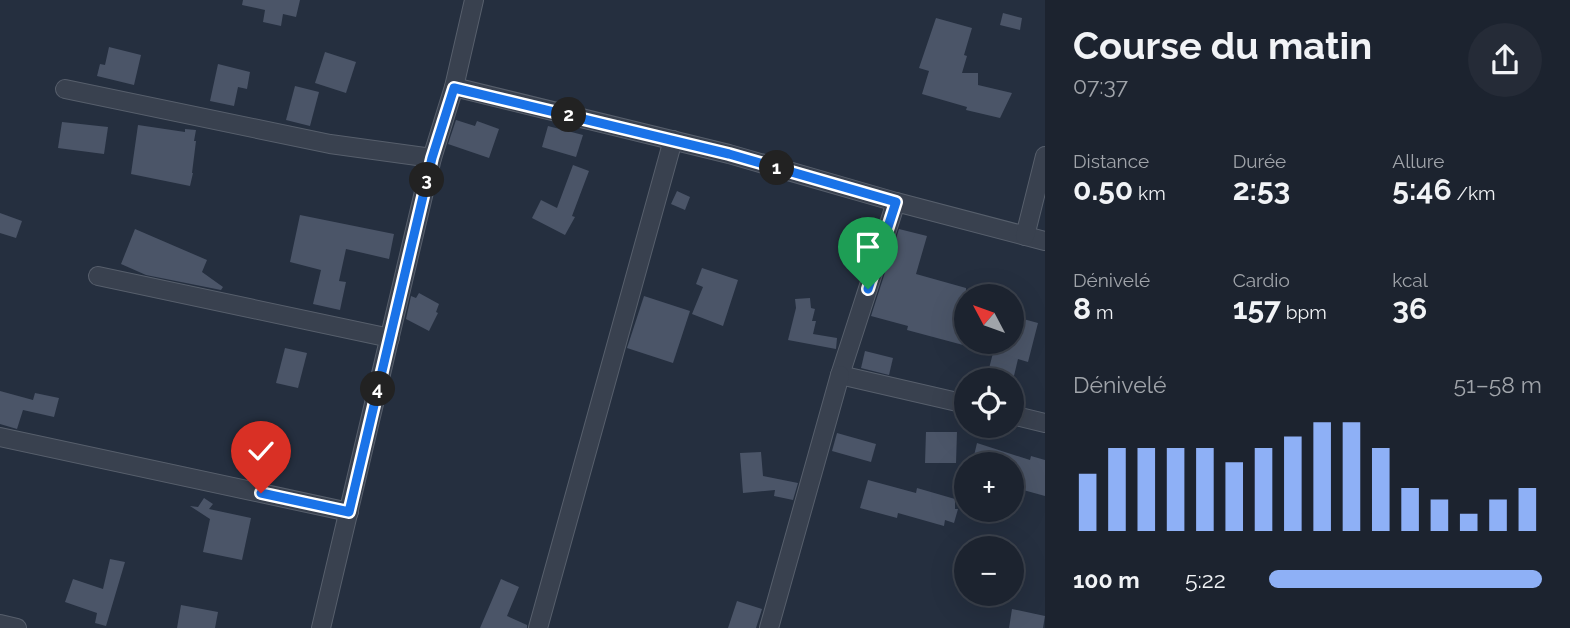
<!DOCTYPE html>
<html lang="fr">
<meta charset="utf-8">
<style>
body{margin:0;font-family:Raleway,sans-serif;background:#252b37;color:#f1f3f6;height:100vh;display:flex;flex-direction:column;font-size:26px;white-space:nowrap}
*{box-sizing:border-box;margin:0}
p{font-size:23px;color:#a0a4aa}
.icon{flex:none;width:38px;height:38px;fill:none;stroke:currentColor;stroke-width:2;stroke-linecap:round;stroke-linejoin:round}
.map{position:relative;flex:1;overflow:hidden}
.sheet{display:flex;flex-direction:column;background:#1c232f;width:525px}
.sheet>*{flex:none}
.needle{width:46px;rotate:311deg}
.buttons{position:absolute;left:954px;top:284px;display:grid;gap:14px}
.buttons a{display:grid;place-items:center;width:70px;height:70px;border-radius:50%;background:#1c232f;box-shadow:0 7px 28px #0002,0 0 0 2px #3a404b;font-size:35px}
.pin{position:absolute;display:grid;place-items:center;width:60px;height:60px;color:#fff;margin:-72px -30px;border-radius:50% 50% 50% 0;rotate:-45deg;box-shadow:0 0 7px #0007}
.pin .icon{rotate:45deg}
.km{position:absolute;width:35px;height:35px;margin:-18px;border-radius:50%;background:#222;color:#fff;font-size:19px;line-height:35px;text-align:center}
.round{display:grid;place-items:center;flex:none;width:74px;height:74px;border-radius:37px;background:#252b37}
.head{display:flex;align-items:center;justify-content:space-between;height:119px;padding:0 28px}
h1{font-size:38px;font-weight:700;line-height:52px}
.metrics{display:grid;grid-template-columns:repeat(3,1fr);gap:10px;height:119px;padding:7px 28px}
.metrics div{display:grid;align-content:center}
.metrics b{font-size:30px;font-weight:700}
.metrics small{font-size:19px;font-weight:400}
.metrics p{font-size:19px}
.chart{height:196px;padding:14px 28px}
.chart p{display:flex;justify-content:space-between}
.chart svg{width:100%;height:126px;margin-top:7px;stroke:#8eb0f6;stroke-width:6}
ul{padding:0 28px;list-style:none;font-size:23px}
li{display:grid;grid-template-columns:112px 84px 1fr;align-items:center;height:52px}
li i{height:18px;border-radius:9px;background:#8eb0f6}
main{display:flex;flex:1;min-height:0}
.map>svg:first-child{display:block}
.building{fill:#4b5568}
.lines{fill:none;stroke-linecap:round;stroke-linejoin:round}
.minor-casing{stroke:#575f6c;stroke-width:20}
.minor{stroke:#39414f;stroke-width:18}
.route-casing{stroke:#fff;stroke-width:14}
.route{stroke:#1a73e8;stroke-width:9}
</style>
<main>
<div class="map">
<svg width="1045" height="628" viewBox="0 0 1045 628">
<rect width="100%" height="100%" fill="#252f3f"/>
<g class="building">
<path d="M243 0H300L296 17 283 14 281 26 263 22 265 10 242 5Z"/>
<path d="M1003 13 1022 18 1020 30 1000 25Z"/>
<path d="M936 18 972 28 964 55 967 56 962 73H978V85L1012 93 1000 118 966 110 967 107 922 94 929 71 919 68Z"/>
<path d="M109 47 141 55 134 85 97 76 100 64 105 65Z"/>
<path d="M325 52 356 62 346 93 315 83Z"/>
<path d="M218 64 250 72 247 89 238 87 234 106 210 101Z"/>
<path d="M295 86 319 92 310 126 286 120Z"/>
<path d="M456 120 475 126 477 121 499 129 489 158 448 144Z"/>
<path d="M62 122 108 127 104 154 58 148Z"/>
<path d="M138 125 185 132V129L196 130 194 141H196L192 173H193L190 186 131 174Z"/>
<path d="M548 126 583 135 576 157 542 147Z"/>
<path d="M573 165 589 171 572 216 575 217 565 235 532 218 541 200 557 208Z"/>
<path d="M677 191 690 197 685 210 671 204Z"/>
<path d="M0 213 22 221 16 238 0 233Z"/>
<path d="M300 215 394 234 389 259 346 249 339 281 346 282 340 310 313 304 321 270 290 262Z"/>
<path d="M135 229 207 260 202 272 223 287 221 290 146 275 121 264Z"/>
<path d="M899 229 927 236 916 274 966 288V341H1012V316L1038 323 1028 362 1018 359 1013 380H986L993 353 907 330 908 326 871 316Z"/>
<path d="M702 268 738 280 723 326 692 314 703 287 696 284Z"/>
<path d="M419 293 439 304 436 312 438 313 429 331 406 319 411 296 416 298Z"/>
<path d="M644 296 690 311 673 363 627 348Z"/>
<path d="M810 298 811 308 815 309 812 321H816L813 334 837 338 836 349 788 340 796 308 795 299Z"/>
<path d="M285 348 307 353 298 388 276 383Z"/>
<path d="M865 351 893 358 889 375 861 368Z"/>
<path d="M0 391 33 400 35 393 59 398 54 417 23 410 17 429 0 424Z"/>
<path d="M926 432H957L956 463H925Z"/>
<path d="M837 433 876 444 871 462 832 451Z"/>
<path d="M977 443 1030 460 1031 456 1045 460V496L1012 487V464H972Z"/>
<path d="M761 452 763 476 798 483 793 500 774 496 775 490 743 493 740 453Z"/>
<path d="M868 480 916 493 917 488 955 499V509H958L954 523 945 520 944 526 898 513 897 518 860 508Z"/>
<path d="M204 498 213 504 209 509 251 518 242 560 203 552 210 519 190 506 198 507Z"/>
<path d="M110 559 125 562 106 626 95 623 97 613 65 602 73 579 103 589Z"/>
<path d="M501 579 519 587 507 616 527 625V628H480Z"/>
<path d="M737 601 762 609 756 628H728Z"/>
<path d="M181 605 218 612 215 628H177Z"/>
<path d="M1012 609 1045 616 1043 628H1009Z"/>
</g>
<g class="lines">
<defs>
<g id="minor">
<path d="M454 87 729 154 896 202 1045 241"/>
<path d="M65 89 330 144 432 158"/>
<path d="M896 202 840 375 966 404"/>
<path d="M1025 236 1045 156"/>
<path d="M98 276 390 338"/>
<path d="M1012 415 1045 423"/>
<path d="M0 437 349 512"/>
<path d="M0 624 17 628"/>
<path d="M321 628 432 158 454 87 474 0"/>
<path d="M538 628 673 140"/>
<path d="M769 628 840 375"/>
</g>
</defs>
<use href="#minor" class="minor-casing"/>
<use href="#minor" class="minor"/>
</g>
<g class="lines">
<defs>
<path id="route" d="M261 493 349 512 432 158 454 88 729 154 896 202 868 289"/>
</defs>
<use href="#route" class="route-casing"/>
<use href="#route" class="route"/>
</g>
</svg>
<div class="buttons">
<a><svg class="needle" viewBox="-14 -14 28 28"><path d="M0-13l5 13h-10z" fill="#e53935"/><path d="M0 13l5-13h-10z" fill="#a0a4aa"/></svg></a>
<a><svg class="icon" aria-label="locate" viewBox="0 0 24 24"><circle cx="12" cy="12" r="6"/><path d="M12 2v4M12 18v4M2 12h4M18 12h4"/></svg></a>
<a>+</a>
<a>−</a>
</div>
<div class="pin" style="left:868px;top:289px;background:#1e9e55"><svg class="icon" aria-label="arrive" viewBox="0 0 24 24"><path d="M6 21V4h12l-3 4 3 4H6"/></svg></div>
<div class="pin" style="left:261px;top:493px;background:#d93025"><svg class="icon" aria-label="check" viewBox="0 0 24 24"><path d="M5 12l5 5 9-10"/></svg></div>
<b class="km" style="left:777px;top:168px">1</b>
<b class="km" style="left:569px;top:115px">2</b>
<b class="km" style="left:427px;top:180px">3</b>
<b class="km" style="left:378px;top:389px">4</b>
</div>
<section class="sheet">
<div class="head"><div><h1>Course du matin</h1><p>07:37</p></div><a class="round"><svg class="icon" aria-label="share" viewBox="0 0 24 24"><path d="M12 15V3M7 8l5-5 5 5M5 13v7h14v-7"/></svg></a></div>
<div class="metrics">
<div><p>Distance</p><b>0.50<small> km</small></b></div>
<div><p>Durée</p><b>2:53</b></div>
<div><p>Allure</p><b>5:46<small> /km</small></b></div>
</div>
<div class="metrics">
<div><p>Dénivelé</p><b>8<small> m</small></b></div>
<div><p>Cardio</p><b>157<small> bpm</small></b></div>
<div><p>kcal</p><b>36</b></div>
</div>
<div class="chart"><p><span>Dénivelé</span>51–58 m</p>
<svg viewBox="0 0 160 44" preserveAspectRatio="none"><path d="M5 44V24M15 44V15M25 44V15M35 44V15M45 44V15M55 44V20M65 44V15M75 44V11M85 44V6M95 44V6M105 44V15M115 44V29M125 44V33M135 44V38M145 44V33M155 44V29"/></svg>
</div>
<ul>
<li><b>100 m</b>5:22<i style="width:100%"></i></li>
</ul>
</section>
</main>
